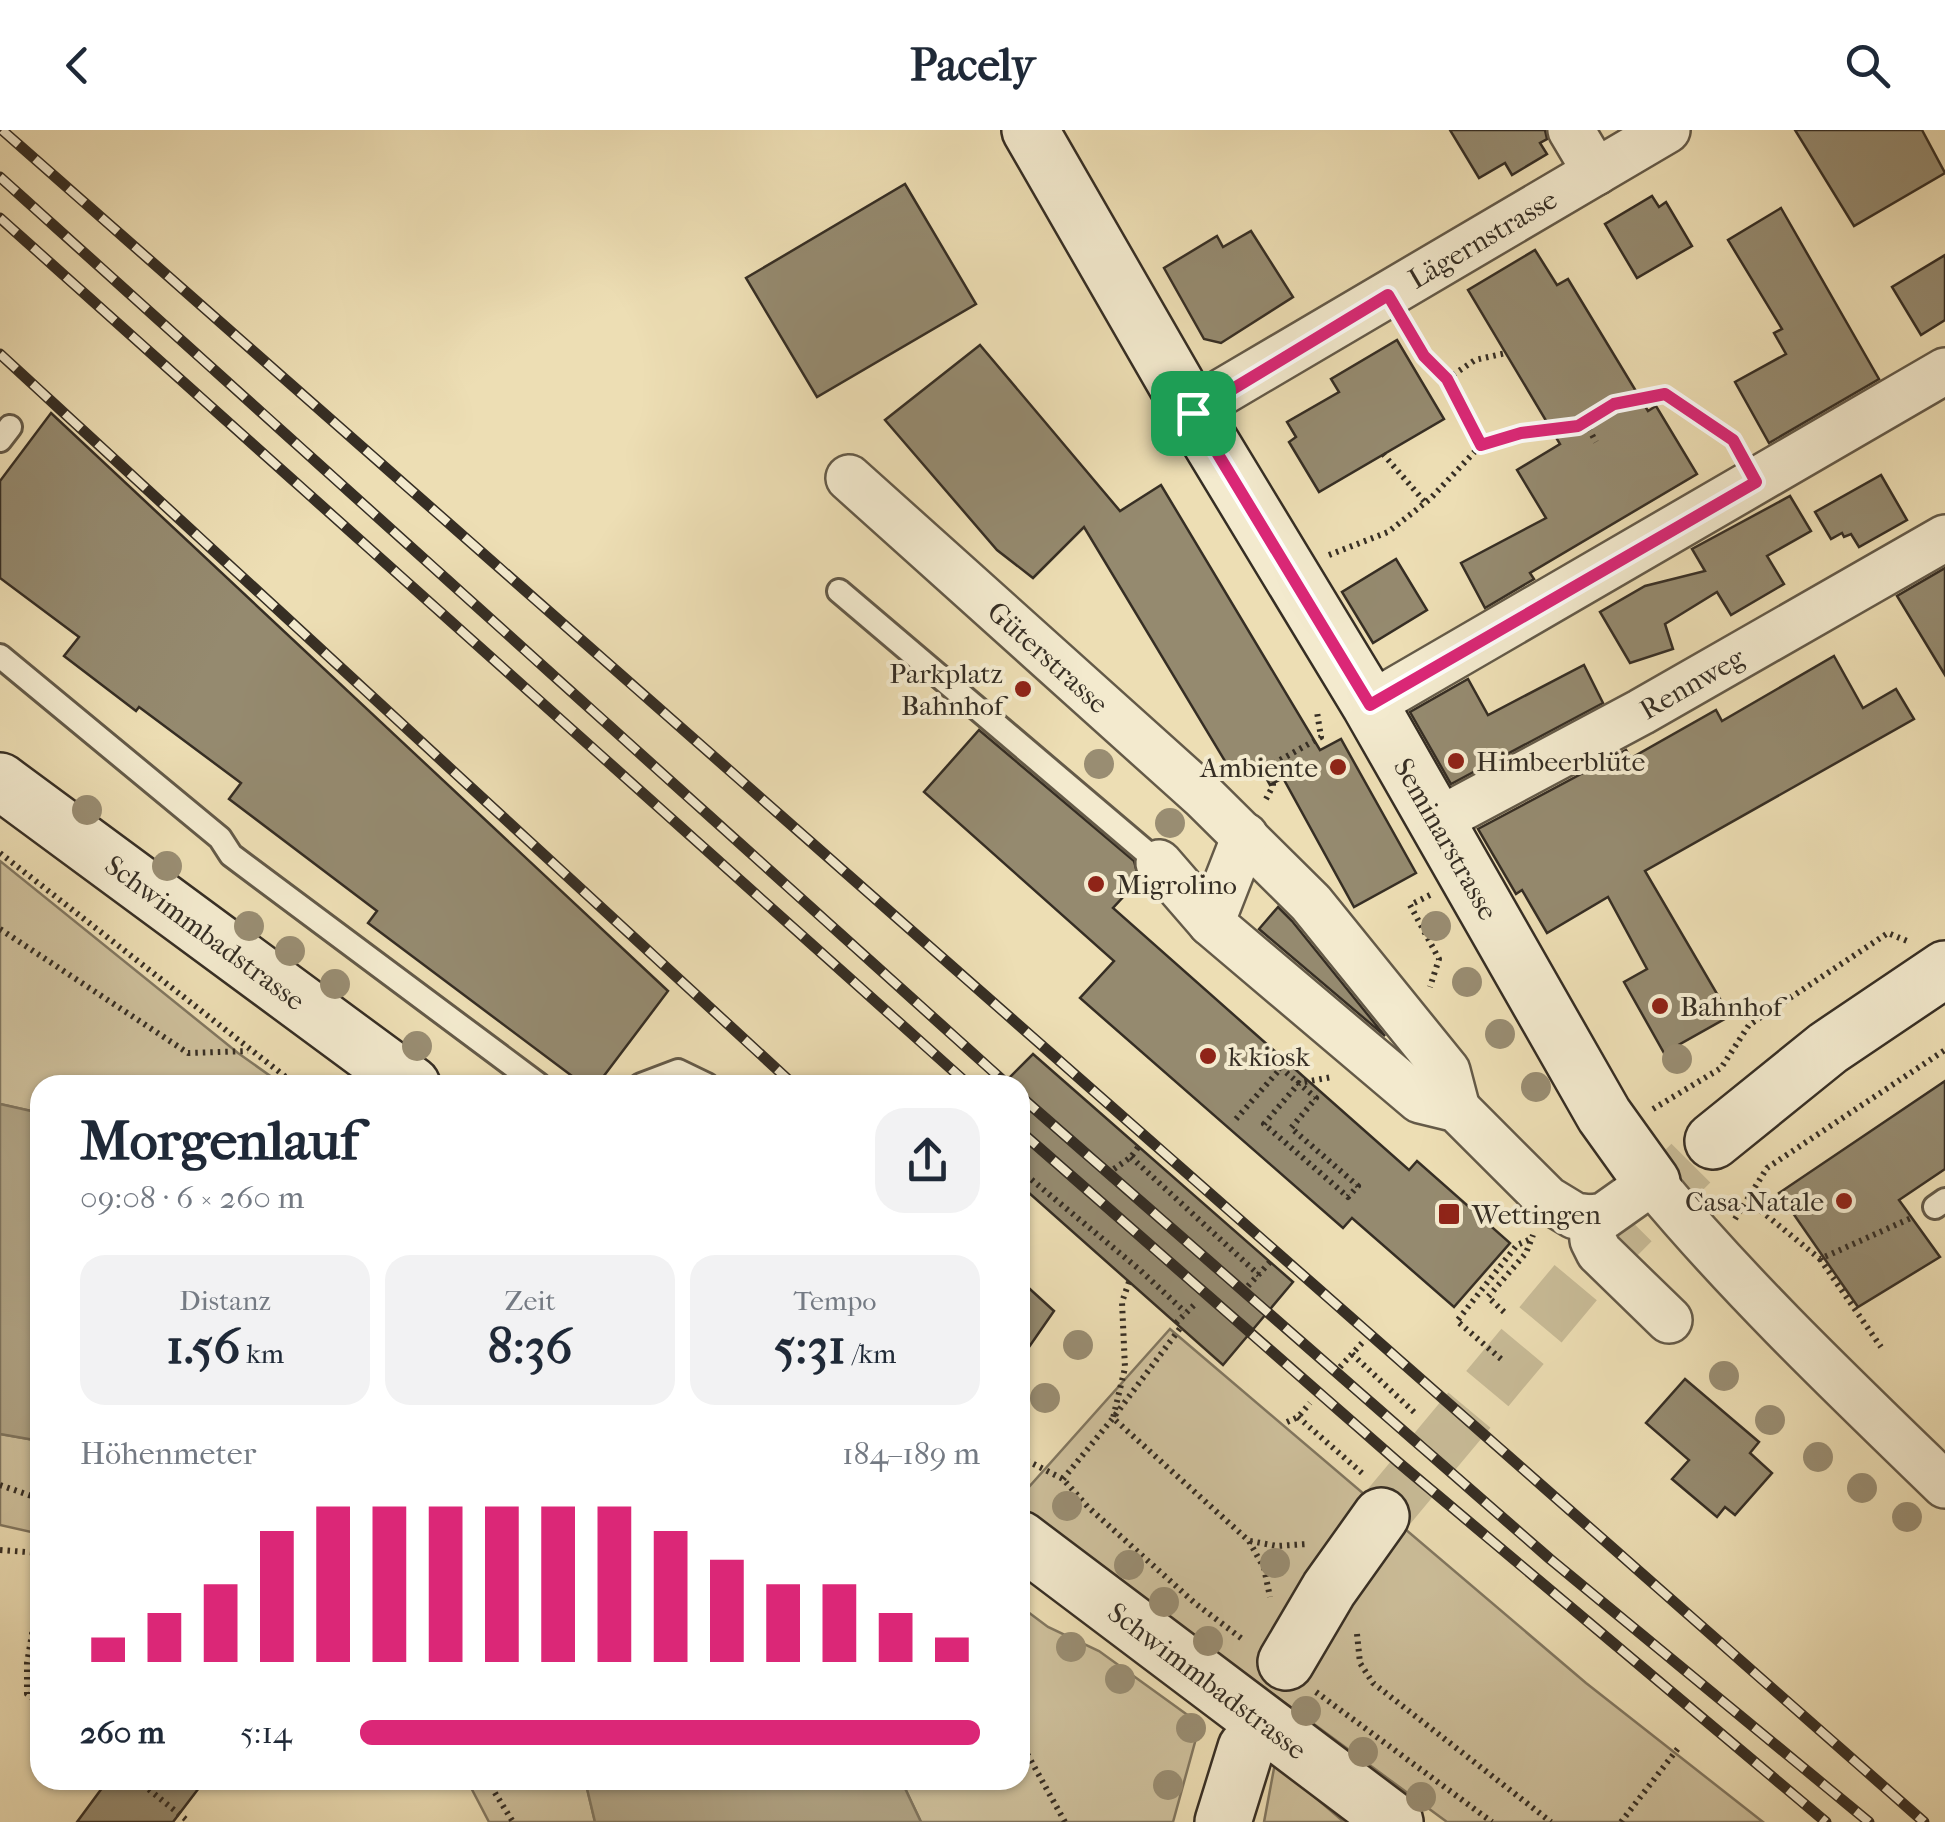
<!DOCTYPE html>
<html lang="de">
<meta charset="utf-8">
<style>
body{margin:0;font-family:"IM FELL French Canon",serif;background:#f2f2f3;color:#1f2937;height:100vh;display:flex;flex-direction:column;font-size:38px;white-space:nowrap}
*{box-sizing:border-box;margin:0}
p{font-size:32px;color:#747a83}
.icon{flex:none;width:55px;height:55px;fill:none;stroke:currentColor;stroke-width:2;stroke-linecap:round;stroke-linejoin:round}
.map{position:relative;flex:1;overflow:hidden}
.drawer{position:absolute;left:30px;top:945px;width:1000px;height:715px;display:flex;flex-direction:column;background:#fff;border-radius:30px;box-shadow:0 2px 8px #0004}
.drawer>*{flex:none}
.pin{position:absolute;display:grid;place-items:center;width:85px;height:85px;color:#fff;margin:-42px;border-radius:20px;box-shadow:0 5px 15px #0006}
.round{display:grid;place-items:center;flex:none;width:105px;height:105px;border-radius:30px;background:#f2f2f3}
.head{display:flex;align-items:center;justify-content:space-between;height:170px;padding:0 50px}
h1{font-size:55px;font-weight:700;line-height:75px}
.figures{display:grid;grid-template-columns:repeat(3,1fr);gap:15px;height:170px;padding:10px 50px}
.figures div{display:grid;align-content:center;border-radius:25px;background:#f2f2f3;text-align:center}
.figures b{font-size:50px;font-weight:700}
.figures small{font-size:28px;font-weight:400}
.figures p{font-size:28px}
.chart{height:280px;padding:20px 50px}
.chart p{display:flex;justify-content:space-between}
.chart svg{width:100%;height:180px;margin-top:10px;stroke:#db2777;stroke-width:6}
ul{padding:0 50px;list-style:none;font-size:32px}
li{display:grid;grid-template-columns:160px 120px 1fr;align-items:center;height:75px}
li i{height:25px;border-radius:12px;background:#db2777}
header{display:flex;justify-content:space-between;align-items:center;height:130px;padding:0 50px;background:#fff;font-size:45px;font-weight:700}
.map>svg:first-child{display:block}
.green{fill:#cec09c;stroke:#827760;stroke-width:2.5}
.water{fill:#afa283;stroke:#7f745d;stroke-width:2.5}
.building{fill:#958a6f;stroke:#362e24;stroke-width:2.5}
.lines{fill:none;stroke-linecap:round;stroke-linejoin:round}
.secondary-tunnel{stroke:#c8bb97;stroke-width:55;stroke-dasharray:55 28;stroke-linecap:butt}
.lane-casing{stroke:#645a48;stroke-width:28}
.street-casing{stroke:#645a48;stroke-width:50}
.secondary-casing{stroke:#362e24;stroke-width:60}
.path{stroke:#362e24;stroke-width:6;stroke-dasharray:2.5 5;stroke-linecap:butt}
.lane{stroke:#f3eace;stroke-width:22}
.street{stroke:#f3eace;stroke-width:45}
.secondary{stroke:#f3eace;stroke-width:55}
.rail-casing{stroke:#362e24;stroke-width:11}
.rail{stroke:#f3eace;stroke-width:8;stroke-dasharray:22;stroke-linecap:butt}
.tree{fill:#998d72}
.route-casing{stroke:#fff;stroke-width:20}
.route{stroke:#db2777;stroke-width:12}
.poi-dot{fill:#8f2418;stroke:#f3eace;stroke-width:4}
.labels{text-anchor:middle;stroke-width:8;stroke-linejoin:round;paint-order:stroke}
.street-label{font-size:28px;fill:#362e24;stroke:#f3eace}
.poi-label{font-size:28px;fill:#362e24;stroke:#f3eace;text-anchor:start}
</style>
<header><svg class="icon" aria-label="back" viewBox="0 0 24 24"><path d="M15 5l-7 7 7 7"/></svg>Pacely<svg class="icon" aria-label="search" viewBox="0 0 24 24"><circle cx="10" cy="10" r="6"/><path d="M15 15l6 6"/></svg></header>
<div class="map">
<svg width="1945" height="1692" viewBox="0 0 1945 1692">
<rect width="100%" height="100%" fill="#eddeb4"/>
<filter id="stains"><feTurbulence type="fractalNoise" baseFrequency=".002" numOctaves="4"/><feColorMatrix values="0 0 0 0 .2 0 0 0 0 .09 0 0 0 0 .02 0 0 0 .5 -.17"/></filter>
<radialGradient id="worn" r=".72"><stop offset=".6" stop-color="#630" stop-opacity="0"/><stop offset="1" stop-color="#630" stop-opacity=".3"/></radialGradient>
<g class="green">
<path d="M0 731 238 923 283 955H40V983L0 974Z"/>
<path d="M1170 1199 1586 1553 1763 1692H1447L1020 1378V1367Z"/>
<path d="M0 1304 40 1311V1404L0 1395Z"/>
<path d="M1020 1476 1048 1497 1099 1521 1200 1594 1173 1692H921L901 1650H1020Z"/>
<path d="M1275 1633 1344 1692H1264Z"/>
<path d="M467 1650H585L595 1692H489Z"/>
</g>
<g class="water">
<path d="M0 974 40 983V1311L0 1304Z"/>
<path d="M585 1650H901L921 1692H595Z"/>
</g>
<g class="building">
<path d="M1450 0H1545L1547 9 1540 13 1547 24 1512 45 1505 33 1479 48Z"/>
<path d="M1795 0H1922L1945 43 1854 96Z"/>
<path d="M905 54 976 174 817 267 746 148Z"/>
<path d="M1652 66 1659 77 1666 72 1692 116 1637 148 1605 94Z"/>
<path d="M1781 78 1879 249 1769 313 1735 252 1786 224 1774 203 1782 199 1728 110Z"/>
<path d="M1251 101 1293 167 1221 213 1204 209 1164 138 1217 106 1223 117Z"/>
<path d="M1535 120 1557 155 1568 149 1648 281 1656 276 1697 344 1530 443 1534 449 1485 478 1461 433 1546 388 1517 340 1560 314 1468 160Z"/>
<path d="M1945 125V190L1921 205 1892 157Z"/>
<path d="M1397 210 1444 289 1319 362 1289 312 1296 307 1287 292 1339 262 1331 249Z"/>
<path d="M980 215 1120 381 1161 355 1320 620 1341 609 1416 743 1354 777 1283 648 1270 655 1258 633 1234 646 1084 397 1033 448 997 420 885 290Z"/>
<path d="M51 283 668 861 597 955H584L368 793 377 781 229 669 241 653 139 577 136 581 64 526 79 507 0 448V351Z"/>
<path d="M1881 345 1907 390 1859 417 1851 404 1844 407 1842 403 1831 409 1815 382Z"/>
<path d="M1790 366 1811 401 1767 426 1784 454 1731 485 1717 462 1665 494 1673 519 1630 533 1600 482 1645 456 1705 441 1692 419Z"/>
<path d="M1396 429 1427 480 1373 513 1342 462Z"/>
<path d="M1945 438V545L1897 466Z"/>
<path d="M1834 526 1863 578 1896 559 1914 589 1645 741 1730 886 1664 923 1624 852 1647 839 1608 767 1547 803 1522 760 1516 764 1478 699 1626 620 1631 628 1716 580 1722 591Z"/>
<path d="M1584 535 1603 573 1451 654 1410 582 1468 549 1488 585Z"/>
<path d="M979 600 1134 731 1139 750 1113 778 1409 1040 1417 1031 1510 1113 1454 1177 1352 1088 1343 1098 1080 868 1114 831 924 662Z"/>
<path d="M1278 777 1292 791 1385 906 1259 799Z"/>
<path d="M1033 924 1293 1152 1223 1235 1020 1055V955L1009 948Z"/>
<path d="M1945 951V1039L1899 1070 1940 1127 1858 1177 1779 1063Z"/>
<path d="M1020 1150 1054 1181 1020 1230Z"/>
<path d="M1685 1249 1759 1312 1750 1323 1772 1343 1735 1385 1725 1377 1717 1387 1672 1349 1689 1330 1646 1293Z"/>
<path d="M108 1650H205L173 1692H77Z"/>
</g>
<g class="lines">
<path class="secondary-tunnel" d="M1381 1386 1597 1127 1713 1011"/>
<defs>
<g id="lane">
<path d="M0 310 10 297"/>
<path d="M839 461 1159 733"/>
<path d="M0 526 220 708 231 725 539 955"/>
<path d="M641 955 678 941 707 955"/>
<path d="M1935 1077 1945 1070"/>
</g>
<g id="street">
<path d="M1571 0 1596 42"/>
<path id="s1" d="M1193 283 1217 265 1667 0"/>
<path id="s2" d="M849 348 1204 667 1311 773 1447 941 1457 979"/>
<path d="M1370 575 1945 241"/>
<path id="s3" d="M1435 692 1641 582 1945 408"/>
<path d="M1245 706 1211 793 1420 970 1457 979 1547 1069 1575 1086 1591 1088 1604 1086 1652 1052C1742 1160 1844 1257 1945 1355"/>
<path d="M1159 733 1211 793"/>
<path d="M1591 1088 1593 1110 1599 1122 1669 1190"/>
</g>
<g id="secondary">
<path id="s4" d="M1030 0 1193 283 1370 575 1604 985 1652 1052"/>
<path id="s5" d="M0 651 412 955"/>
<path d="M1713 1011 1828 918 1945 839"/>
<path id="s6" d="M1020 1409 1395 1692"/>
<path d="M1286 1532 1329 1459 1381 1386"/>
<path d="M1223 1692 1246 1618"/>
</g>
</defs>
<use href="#lane" class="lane-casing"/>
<use href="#street" class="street-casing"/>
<use href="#secondary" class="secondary-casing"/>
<g class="path">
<path d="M1447 249 1475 230 1506 223"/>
<path d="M1585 292 1596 312"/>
<path d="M1481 315 1521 303 1577 296 1614 274 1665 264 1733 310 1737 318"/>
<path d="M1383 324 1425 372"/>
<path d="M1329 425 1388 402 1430 369 1481 315 1447 249 1423 226 1409 200"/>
<path d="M1266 669 1273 656V634L1321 607 1317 582"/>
<path d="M0 723 296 955"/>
<path d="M1430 765 1410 775 1439 829 1430 857"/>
<path d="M0 799 188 923 248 921"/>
<path d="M1653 979 1721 938 1749 895 1888 803 1907 811"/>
<path d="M1236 989 1281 938 1316 968 1291 998 1358 1056 1348 1067 1264 994 1299 953 1332 947"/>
<path d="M1131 1027 1259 1145"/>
<path d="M1114 1039 1131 1027 1139 1016"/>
<path d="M1020 1040 1140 1140 1185 1182"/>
<path d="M1749 1071 1820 1129 1911 1088"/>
<path d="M1735 1089 1767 1038 1945 920"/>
<path d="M1820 1129 1881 1217"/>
<path d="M1129 1152 1122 1172 1125 1238 1113 1288 1181 1197"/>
<path d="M1248 1156 1270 1132"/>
<path d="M1504 1182 1488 1167 1526 1123 1533 1105"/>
<path d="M1176 1193 1196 1173"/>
<path d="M1352 1224 1415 1283"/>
<path d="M1501 1229 1457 1191 1517 1115 1531 1109"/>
<path d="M1340 1237 1362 1213"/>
<path d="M1298 1287 1363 1344"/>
<path d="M1287 1292 1298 1287 1310 1273"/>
<path d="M1020 1327 1063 1349 1088 1377 1196 1474 1245 1511"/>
<path d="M1063 1349 1113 1288 1249 1411 1264 1438 1270 1467"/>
<path d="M0 1355 40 1369"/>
<path d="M1250 1411 1277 1416 1307 1414"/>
<path d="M0 1420 40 1423"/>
<path d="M40 1458 27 1533V1564L40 1574"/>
<path d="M1357 1504 1360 1533 1373 1553 1551 1692"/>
<path d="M1316 1562 1492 1692"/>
<path d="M1020 1611 1065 1692"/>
<path d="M137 1650 189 1692"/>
<path d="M487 1650 513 1692"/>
<path d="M1621 1692 1679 1617"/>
</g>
<use href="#lane" class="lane"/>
<use href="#street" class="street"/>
<use href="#secondary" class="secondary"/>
<defs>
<g id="rail">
<path d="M2 0 1924 1692"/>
<path d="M0 47 1008 955"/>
<path d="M0 88 969 955"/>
<path d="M0 224 794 955"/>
<path d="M1020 966 1550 1429 1869 1692"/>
<path d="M1020 1001 1398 1332 1826 1692"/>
</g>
</defs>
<use href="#rail" class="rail-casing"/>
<use href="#rail" class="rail"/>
</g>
<g class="tree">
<circle cx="1099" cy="634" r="15"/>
<circle cx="87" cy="680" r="15"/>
<circle cx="1170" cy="693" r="15"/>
<circle cx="167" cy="736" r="15"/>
<circle cx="249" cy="796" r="15"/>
<circle cx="1436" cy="796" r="15"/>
<circle cx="290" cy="821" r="15"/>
<circle cx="1467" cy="852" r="15"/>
<circle cx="335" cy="854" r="15"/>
<circle cx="1500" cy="904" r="15"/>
<circle cx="417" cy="916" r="15"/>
<circle cx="1677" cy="929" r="15"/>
<circle cx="1536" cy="957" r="15"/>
<circle cx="1078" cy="1215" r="15"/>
<circle cx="1724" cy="1246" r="15"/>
<circle cx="1045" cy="1268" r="15"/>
<circle cx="1770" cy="1290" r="15"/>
<circle cx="1818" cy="1327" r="15"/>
<circle cx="1862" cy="1358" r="15"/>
<circle cx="1067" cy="1376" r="15"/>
<circle cx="1907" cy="1387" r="15"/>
<circle cx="1275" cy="1433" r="15"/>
<circle cx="1129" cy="1435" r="15"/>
<circle cx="1164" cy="1472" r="15"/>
<circle cx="1208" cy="1511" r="15"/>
<circle cx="1071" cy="1517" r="15"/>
<circle cx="1120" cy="1549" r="15"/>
<circle cx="1306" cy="1581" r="15"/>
<circle cx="1191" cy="1598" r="15"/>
<circle cx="1363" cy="1622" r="15"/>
<circle cx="1168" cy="1655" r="15"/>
<circle cx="1421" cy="1667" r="15"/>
</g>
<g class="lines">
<defs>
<path id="route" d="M1388 165 1424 226 1447 249 1481 315 1521 303 1578 296 1614 274 1665 264 1733 310 1756 352 1370 575 1193 283Z"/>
</defs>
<use href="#route" class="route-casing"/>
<use href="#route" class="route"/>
</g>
<g class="poi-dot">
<circle cx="1023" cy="559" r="10"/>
<circle cx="1456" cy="631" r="10"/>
<circle cx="1338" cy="637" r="10"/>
<circle cx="1096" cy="754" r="10"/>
<circle cx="1660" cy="876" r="10"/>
<circle cx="1208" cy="926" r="10"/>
<circle cx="1844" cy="1071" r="10"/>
<rect x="1437" y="1072" width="24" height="24" rx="5"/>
</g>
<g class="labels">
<g class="street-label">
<text dy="10" stroke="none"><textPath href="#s1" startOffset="338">Lägernstrasse</textPath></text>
<text dy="10" stroke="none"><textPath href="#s2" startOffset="268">Güterstrasse</textPath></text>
<text dy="10" stroke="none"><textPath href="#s3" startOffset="292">Rennweg</textPath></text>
<text dy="10" stroke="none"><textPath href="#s4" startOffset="822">Seminarstrasse</textPath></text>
<text dy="10" stroke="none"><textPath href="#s5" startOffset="255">Schwimmbadstrasse</textPath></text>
<text dy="10" stroke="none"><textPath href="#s6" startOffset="235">Schwimmbadstrasse</textPath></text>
</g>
<g class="poi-label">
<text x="1003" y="553" text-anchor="end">Parkplatz<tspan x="1003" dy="32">Bahnhof</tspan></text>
<text x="1476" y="641">Himbeerblüte</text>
<text x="1318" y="647" text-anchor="end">Ambiente</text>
<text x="1116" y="764">Migrolino</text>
<text x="1680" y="886">Bahnhof</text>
<text x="1228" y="936">k kiosk</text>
<text x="1824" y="1081" text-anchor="end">Casa Natale</text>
<text x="1472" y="1094">Wettingen</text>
</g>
</g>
<rect width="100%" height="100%" filter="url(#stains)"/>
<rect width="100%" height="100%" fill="url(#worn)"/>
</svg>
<div class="pin" style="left:1193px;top:283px;background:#1e9e55"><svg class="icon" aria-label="arrive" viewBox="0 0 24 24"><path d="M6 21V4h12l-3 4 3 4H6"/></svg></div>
<section class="drawer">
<div class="head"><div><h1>Morgenlauf</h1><p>09:08 · 6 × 260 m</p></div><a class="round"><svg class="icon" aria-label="share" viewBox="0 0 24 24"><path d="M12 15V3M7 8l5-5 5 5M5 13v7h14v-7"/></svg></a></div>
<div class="figures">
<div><p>Distanz</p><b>1.56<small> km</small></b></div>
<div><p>Zeit</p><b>8:36</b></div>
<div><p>Tempo</p><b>5:31<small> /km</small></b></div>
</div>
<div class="chart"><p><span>Höhenmeter</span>184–189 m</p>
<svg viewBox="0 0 160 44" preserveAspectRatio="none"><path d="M5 44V38M15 44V32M25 44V25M35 44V12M45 44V6M55 44V6M65 44V6M75 44V6M85 44V6M95 44V6M105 44V12M115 44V19M125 44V25M135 44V25M145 44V32M155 44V38"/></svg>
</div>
<ul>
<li><b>260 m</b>5:14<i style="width:100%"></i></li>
</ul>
</section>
</div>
